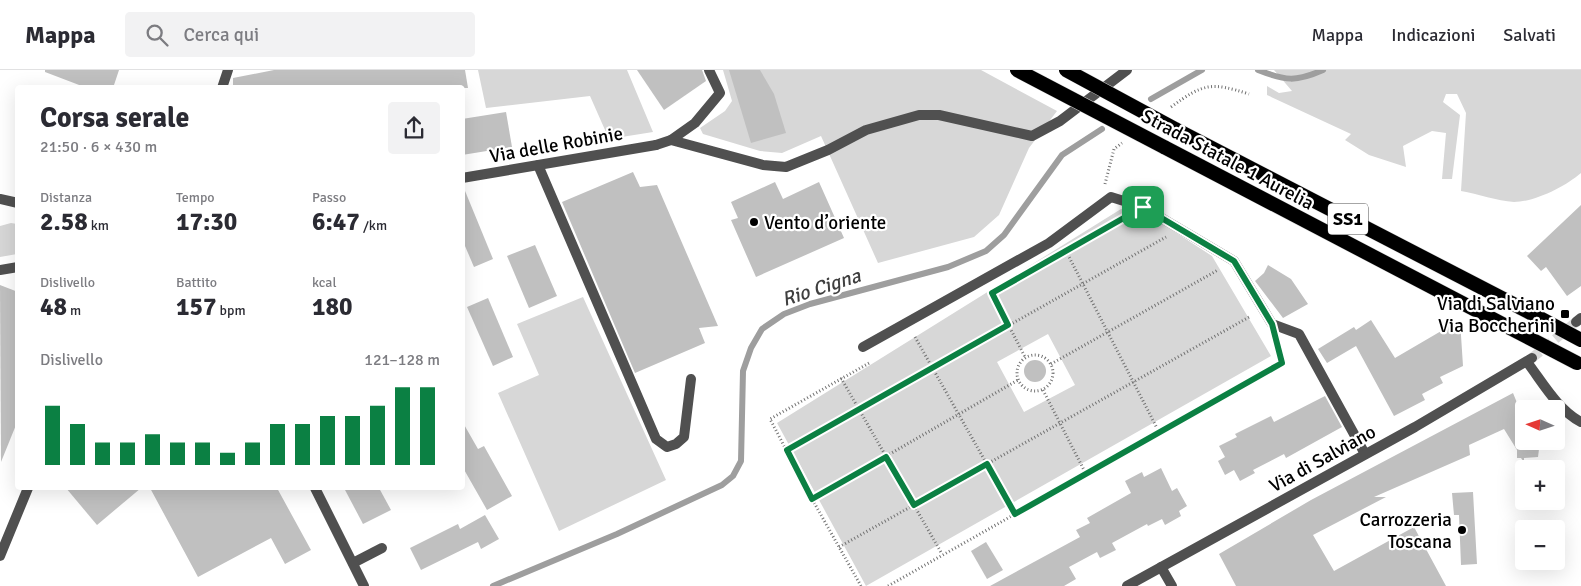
<!DOCTYPE html>
<html lang="it">
<meta charset="utf-8">
<style>
body{margin:0;font-family:Signika,sans-serif;background:#f2f2f3;color:#2b2b33;height:100vh;display:flex;flex-direction:column;font-size:19px;white-space:nowrap}
*{box-sizing:border-box;margin:0}
p{font-size:16px;color:#7c7c81}
.icon{flex:none;width:28px;height:28px;fill:none;stroke:currentColor;stroke-width:2;stroke-linecap:round;stroke-linejoin:round}
.map{position:relative;flex:1;overflow:hidden}
.panel{position:absolute;left:15px;top:15px;width:450px;height:405px;display:flex;flex-direction:column;background:#fff;border-radius:5px;box-shadow:0 5px 20px #0002}
.panel>*{flex:none}
.needle{width:32px;rotate:273deg}
.buttons{position:absolute;left:1515px;top:330px;display:grid;gap:10px}
.buttons a{display:grid;place-items:center;width:50px;height:50px;border-radius:5px;background:#fff;box-shadow:0 5px 20px #0002;font-size:25px}
.pin{position:absolute;display:grid;place-items:center;width:42px;height:42px;color:#fff;margin:-21px;border-radius:10px;box-shadow:0 2px 8px #0006}
.round{display:grid;place-items:center;flex:none;width:52px;height:52px;border-radius:5px;background:#f2f2f3}
.head{display:flex;align-items:center;justify-content:space-between;height:85px;padding:0 25px}
h1{font-size:28px;font-weight:800;line-height:38px}
.metrics{display:grid;grid-template-columns:repeat(3,1fr);gap:8px;height:85px;padding:5px 25px}
.metrics div{display:grid;align-content:center}
.metrics b{font-size:25px;font-weight:800}
.metrics small{font-size:14px;font-weight:400}
.metrics p{font-size:14px}
.chart{height:140px;padding:10px 25px}
.chart p{display:flex;justify-content:space-between}
.chart svg{width:100%;height:90px;margin-top:5px;stroke:#0b8043;stroke-width:6}
header{display:flex;align-items:center;gap:30px;box-sizing:border-box;height:70px;padding:0 25px;background:#fff;border-bottom:1px solid #e1e1e2}
header strong{font-size:24px}
nav{display:flex;gap:28px;margin-inline-start:auto;font-size:18px}
.search{width:350px;height:45px;background:#f2f2f3;display:flex;align-items:center;gap:12px;box-sizing:border-box;padding:0 18px;border-radius:5px;color:#7c7c81;font-size:19px}
.map>svg:first-child{display:block}
.green{fill:#d7d7d7;fill-rule:evenodd}
.lines{fill:none;stroke-linecap:round;stroke-linejoin:round}
.stream{stroke:#9e9e9e;stroke-width:6}
.building{fill:#c0c0c0}
.tertiary-tunnel{stroke:#d9d9d9;stroke-width:10;stroke-dasharray:10 5;stroke-linecap:butt}
.trunk-casing{stroke:#dbdbdb;stroke-width:15}
.path{stroke:#727272;stroke-width:3;stroke-dasharray:1 2.5;stroke-linecap:butt}
.service{stroke:#505050;stroke-width:10}
.minor{stroke:#505050;stroke-width:10}
.tertiary{stroke:#505050;stroke-width:10}
.trunk{stroke:#000;stroke-width:14}
.trunk-bridge-casing{stroke:#dbdbdb;stroke-width:15;stroke-linecap:butt}
.trunk-bridge{stroke:#000;stroke-width:14}
.route-casing{stroke:#fff;stroke-width:10}
.route{stroke:#0b8043;stroke-width:6}
.poi-dot{fill:#000;stroke:#fff;stroke-width:2}
.labels{text-anchor:middle;stroke-width:4.5;stroke-linejoin:round;paint-order:stroke}
.shield{fill:#fff;stroke:#4c4c4c;stroke-width:1}
.shield-label{font-size:18px;font-weight:bold;fill:#000}
.street-label{font-size:19px;fill:#000;stroke:#fff}
.poi-label{font-size:19px;fill:#000;stroke:#fff;text-anchor:end}
.water-label{font-size:20px;font-style:italic;fill:#3f3f3f;stroke:#fff}
</style>
<header>
<strong>Mappa</strong>
<div class="search"><svg class="icon" aria-label="search" viewBox="0 0 24 24"><circle cx="10" cy="10" r="6"/><path d="M15 15l6 6"/></svg>Cerca qui</div>
<nav><a>Mappa</a><a>Indicazioni</a><a>Salvati</a></nav>
</header>
<div class="map">
<svg width="1581" height="516" viewBox="0 0 1581 516">
<rect width="100%" height="100%" fill="#fff"/>
<g class="green">
<path d="M478 0H627L653 62 609 69 590 26 486 38Z"/>
<path d="M723 0H981L1057 41 1029 78 999 145 974 167 878 193 821 66 782 83 760 81 703 64 700 58 725 41 732 31Z"/>
<path d="M1274 0H1581V103C1566 116 1535 132 1514 132 1497 131 1478 124 1461 121L1466 43 1457 24H1446L1443 32 1460 45 1452 109H1442L1446 63 1432 61 1403 76 1406 97 1369 85 1345 70 1351 64 1267 25V16L1279 23 1292 21Z"/>
<path d="M1121 139 1155 149 1212 186 1271 286 866 516 777 353ZM1048 264 1075 315 1024 342 997 292Z"/>
<path d="M11 153 17 154V184L0 187V156Z"/>
<path d="M583 227 666 410 559 461 498 323 539 305 517 254Z"/>
</g>
<g class="lines">
<g class="stream">
<path d="M1258 0C1286 11 1296 12 1323 0"/>
<path d="M1151 29 1202 0"/>
<path d="M493 516 617 464 722 415 733 406 741 391 743 301 751 278 762 259 784 244 810 234 948 197 986 181 1004 165 1062 85 1102 59"/>
</g>
</g>
<g class="building">
<path d="M45 0H119L113 18H87L45 2Z"/>
<path d="M274 0H465L468 18H233V8Z"/>
<path d="M637 0H702L706 11 664 40Z"/>
<path d="M729 0H760L774 24 786 63 751 73Z"/>
<path d="M506 42 512 77 462 85V49Z"/>
<path d="M633 102 640 117 657 115 718 256 699 258 705 273 635 303 562 132Z"/>
<path d="M775 112 783 129 819 112 844 168 756 207 731 150 738 148 731 132Z"/>
<path d="M463 116 493 189 474 197 462 169Z"/>
<path d="M1581 135V216L1567 226 1546 197 1541 201 1527 186Z"/>
<path d="M535 175 557 226 529 238 507 186Z"/>
<path d="M1268 195 1291 209 1308 234 1283 248 1255 211 1264 203Z"/>
<path d="M0 215 18 222V350L1 392Z"/>
<path d="M488 228 513 287 493 296 467 237Z"/>
<path d="M1371 250 1395 288 1460 250 1463 296 1440 307 1443 313 1422 324 1425 330 1394 346 1356 276 1327 293 1318 279 1354 257 1356 260Z"/>
<circle cx="1035" cy="301" r="11"/>
<path d="M1513 323 1524 350V371H1540L1538 387 1524 388V392L1521 388H1517V380L1504 359 1469 375 1470 385 1374 427H1386L1313 465 1334 501 1414 457 1446 516H1236L1219 484 1311 430Z"/>
<path d="M1325 326 1342 357 1286 388 1284 384 1253 400 1255 403 1240 411 1234 400 1225 405 1218 391 1225 387 1219 376 1237 367 1235 364 1271 346 1274 352Z"/>
<path d="M462 351 478 379 484 376 512 426 487 440 462 396Z"/>
<path d="M1161 398 1172 421 1177 418 1187 436 1179 441 1181 446 1165 455 1162 449 1148 456 1147 454 1112 473 1116 480 1100 488 1097 482 1069 497 1076 509 1064 516H990L1080 467 1076 460 1090 453 1087 448 1131 423 1125 411 1142 402 1144 407Z"/>
<path d="M66 418H141L97 455Z"/>
<path d="M150 418H277L311 480 285 494 271 468 198 507Z"/>
<path d="M344 418H379L391 440 363 454Z"/>
<path d="M1473 422 1477 494 1461 495 1459 445H1454L1452 423Z"/>
<path d="M485 445 499 469 481 479 478 472 421 500 410 478 458 454 460 459Z"/>
<path d="M986 472 1003 500 987 509 971 481Z"/>
</g>
<g class="lines">
<path class="tertiary-tunnel" d="M1532 288 1576 252"/>
<defs>
<g id="trunk">
<path d="M1175 59 1521 238"/>
<path d="M1164 77 1510 258"/>
</g>
</defs>
<use href="#trunk" class="trunk-casing"/>
<g class="path">
<path d="M1171 37C1204 13 1211 12 1249 24"/>
<path d="M1105 114 1114 79 1122 73"/>
<path d="M1068 180 1125 147"/>
<path d="M1066 181 1159 362"/>
<path d="M992 223 1025 287"/>
<path d="M915 267 1015 444"/>
<circle cx="1035" cy="303" r="18"/>
<path d="M1051 294 1218 200"/>
<path d="M841 308 942 484"/>
<path d="M1043 320 1086 404"/>
<path d="M787 380 1166 167"/>
<path d="M812 429 770 349 871 292"/>
<path d="M839 477 1251 246"/>
<path d="M861 516 812 429 1018 310"/>
<path d="M888 516 1282 293 1276 272"/>
</g>
<g class="service">
<path d="M671 70 695 53 720 23 709 0"/>
<path d="M656 75 671 70 763 95 786 97 828 80 866 60 919 45H939L1032 66 1060 51 1127 0"/>
<path d="M538 95 656 369 667 377 676 374 684 367 691 309"/>
<path d="M0 200 18 197"/>
<path d="M863 277 1049 173 1111 127 1143 137 1234 191 1272 254 1299 264 1365 384"/>
<path d="M0 486 28 418"/>
<path d="M353 493 382 478"/>
</g>
<g class="minor">
<path d="M222 18 228 0"/>
<path d="M462 108 656 75"/>
<path d="M1527 292C1543 313 1558 340 1581 352"/>
<path d="M1161 497 1172 516"/>
</g>
<g class="tertiary">
<path d="M0 129 18 133"/>
<path d="M1576 252 1581 248"/>
<path d="M315 418 364 516"/>
<path d="M1127 516 1415 357 1532 288"/>
</g>
<use href="#trunk" class="trunk"/>
<defs>
<g id="trunk-bridge">
<path d="M1017 0 1164 77"/>
<path d="M1066 0 1175 59"/>
<path d="M1521 238 1581 270"/>
<path d="M1510 258 1577 293"/>
</g>
</defs>
<use href="#trunk-bridge" class="trunk-bridge-casing"/>
<use href="#trunk-bridge" class="trunk-bridge"/>
</g>
<g class="lines">
<defs>
<path id="route" d="M1143 137 1234 191 1272 254 1282 293 1015 444 987 394 914 435 886 387 812 429 787 380 1008 255 992 223Z"/>
</defs>
<use href="#route" class="route-casing"/>
<use href="#route" class="route"/>
</g>
<g class="poi-dot">
<circle cx="754" cy="152" r="5"/>
<rect x="1560" y="239" width="10" height="10" rx="2.5"/>
<circle cx="1462" cy="460" r="5"/>
</g>
<g class="labels">
<rect class="shield" x="1328" y="133.5" width="40" height="31" rx="4"/>
<g class="shield-label">
<text x="1348" y="155">SS1</text>
</g>
<g class="street-label">
<text transform="translate(556 74) rotate(-10)" y="7">Via delle Robinie</text>
<text transform="translate(1228 89) rotate(28)" y="7">Strada Statale 1 Aurelia</text>
<text transform="translate(1322 388) rotate(-29)" y="7">Via di Salviano</text>
</g>
<g class="poi-label">
<text x="764" y="159" text-anchor="start">Vento d’oriente</text>
<text x="1555" y="240">Via di Salviano<tspan x="1555" dy="22">Via Boccherini</tspan></text>
<text x="1452" y="456">Carrozzeria<tspan x="1452" dy="22">Toscana</tspan></text>
</g>
<g class="water-label">
<text transform="translate(821 217) rotate(-18)" y="7">Rio Cigna</text>
</g>
</g>
</svg>
<div class="buttons">
<a><svg class="needle" viewBox="-14 -14 28 28"><path d="M0-13l5 13h-10z" fill="#e53935"/><path d="M0 13l5-13h-10z" fill="#7c7c81"/></svg></a>
<a>+</a>
<a>−</a>
</div>
<div class="pin" style="left:1143px;top:137px;background:#1e9e55"><svg class="icon" aria-label="arrive" viewBox="0 0 24 24"><path d="M6 21V4h12l-3 4 3 4H6"/></svg></div>
<section class="panel">
<div class="head"><div><h1>Corsa serale</h1><p>21:50 · 6 × 430 m</p></div><a class="round"><svg class="icon" aria-label="share" viewBox="0 0 24 24"><path d="M12 15V3M7 8l5-5 5 5M5 13v7h14v-7"/></svg></a></div>
<div class="metrics">
<div><p>Distanza</p><b>2.58<small> km</small></b></div>
<div><p>Tempo</p><b>17:30</b></div>
<div><p>Passo</p><b>6:47<small> /km</small></b></div>
</div>
<div class="metrics">
<div><p>Dislivello</p><b>48<small> m</small></b></div>
<div><p>Battito</p><b>157<small> bpm</small></b></div>
<div><p>kcal</p><b>180</b></div>
</div>
<div class="chart"><p><span>Dislivello</span>121–128 m</p>
<svg viewBox="0 0 160 44" preserveAspectRatio="none"><path d="M5 44V15M15 44V24M25 44V33M35 44V33M45 44V29M55 44V33M65 44V33M75 44V38M85 44V33M95 44V24M105 44V24M115 44V20M125 44V20M135 44V15M145 44V6M155 44V6"/></svg>
</div>
</section>
</div>
